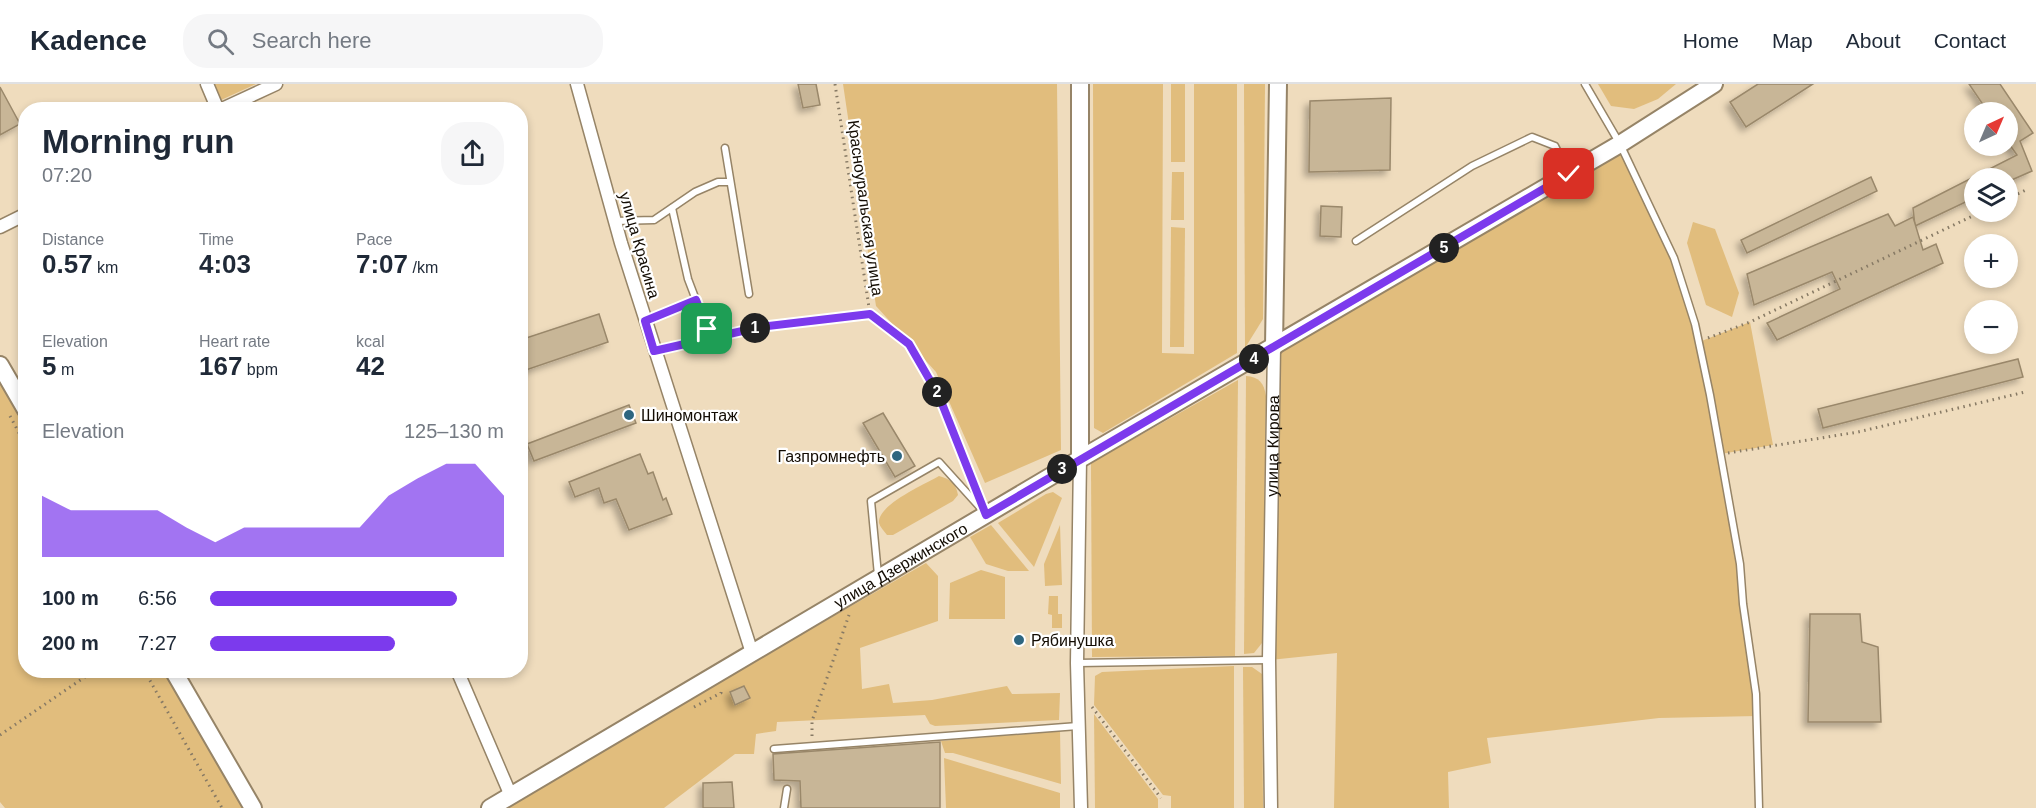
<!DOCTYPE html>
<meta charset="utf-8">
<style>
body{margin:0;font-family:Helvetica,sans-serif;background:#f6f6f7;color:#1f2937;height:100vh;display:flex;flex-direction:column;font-size:22px;white-space:nowrap}
*{box-sizing:border-box;margin:0}
p{font-size:20px;color:#747a83}
.icon{flex:none;width:33px;height:33px;fill:none;stroke:currentColor;stroke-width:2;stroke-linecap:round;stroke-linejoin:round}
.map{position:relative;flex:1;overflow:hidden}
.sheet{position:absolute;left:18px;top:18px;width:510px;height:576px;display:flex;flex-direction:column;background:#fff;border-radius:24px;box-shadow:0 3px 9px #0003}
.sheet>*{flex:none}
.needle{width:39px;rotate:44deg}
.buttons{position:absolute;left:1964px;top:18px;display:grid;gap:12px}
.buttons a{display:grid;place-items:center;width:54px;height:54px;border-radius:50%;background:#fff;box-shadow:0 3px 9px #0003;font-size:30px}
.pin{position:absolute;display:grid;place-items:center;width:51px;height:51px;color:#fff;margin:-26px;border-radius:12px;box-shadow:0 3px 9px #0006}
.km{position:absolute;width:30px;height:30px;margin:-15px;border-radius:50%;background:#222;color:#fff;font-size:16px;line-height:30px;text-align:center}
.round{display:grid;place-items:center;flex:none;width:63px;height:63px;border-radius:24px;background:#f6f6f7}
.summary{display:flex;align-items:center;justify-content:space-between;height:102px;padding:0 24px}
h1{font-size:33px;font-weight:600;line-height:45px}
.metrics{display:grid;grid-template-columns:repeat(3,1fr);gap:9px;height:102px;padding:6px 24px}
.metrics div{display:grid;align-content:center}
.metrics b{font-size:26px;font-weight:600}
.metrics small{font-size:16px;font-weight:400}
.metrics p{font-size:16px}
.chart{height:168px;padding:12px 24px}
.chart p{display:flex;justify-content:space-between}
.chart svg{width:100%;height:108px;margin-top:6px;fill:#7c3aed;opacity:.7}
ul{padding:0 24px;list-style:none;font-size:20px}
li{display:grid;grid-template-columns:96px 72px 1fr;align-items:center;height:45px}
li i{height:15px;border-radius:8px;background:#7c3aed}
header{display:flex;align-items:center;gap:36px;box-sizing:border-box;height:84px;padding:0 30px;background:#fff;border-bottom:2px solid #e0e1e3}
header strong{font-size:28px}
nav{display:flex;gap:33px;margin-inline-start:auto;font-size:21px}
.search{width:420px;height:54px;background:#f6f6f7;display:flex;align-items:center;gap:15px;box-sizing:border-box;padding:0 21px;border-radius:24px;color:#747a83;font-size:22px}
.map>svg:first-child{display:block}
.green{fill:#e1bd7d}
.building{fill:#c8b697;stroke:#9a886b;stroke-width:1.5;filter:url(#shadow)}
.lines{fill:none;stroke-linecap:round;stroke-linejoin:round}
.lane-casing{stroke:#968467;stroke-width:9}
.street-casing{stroke:#968467;stroke-width:15}
.secondary-casing{stroke:#968467;stroke-width:20}
.path{stroke:#867964;stroke-width:3;stroke-dasharray:1.5 4.5;stroke-linecap:butt}
.lane{stroke:#fff;stroke-width:6}
.street{stroke:#fff;stroke-width:12}
.secondary{stroke:#fff;stroke-width:16}
.route-casing{stroke:#fff;stroke-width:12}
.route{stroke:#7c3aed;stroke-width:8}
.poi-dot{fill:#2e6680;stroke:#fff;stroke-width:2}
.labels{text-anchor:middle;stroke-width:4.5;stroke-linejoin:round;paint-order:stroke}
.street-label{font-size:16px;fill:#130c03;stroke:#fff}
.poi-label{font-size:16px;fill:#130c03;stroke:#fff;text-anchor:start}
</style>
<header>
<strong>Kadence</strong>
<div class="search"><svg class="icon" aria-label="search" viewBox="0 0 24 24"><circle cx="10" cy="10" r="6"/><path d="M15 15l6 6"/></svg>Search here</div>
<nav><a>Home</a><a>Map</a><a>About</a><a>Contact</a></nav>
</header>
<div class="map">
<svg width="2036" height="724" viewBox="0 0 2036 724">
<defs>
<filter id="shadow"><feDropShadow dx="-4.5" dy="4.5" stdDeviation="3" flood-color="#0004"/></filter>
</defs>
<rect width="100%" height="100%" fill="#efdcbd"/>
<g class="green">
<path d="M214 0H256L221 16Z"/>
<path d="M843 0H1057L1061 366 985 399 936 288 876 222Z"/>
<path d="M1093 0H1163L1162 269 1194 270V0H1237V269L1103 349 1094 344Z"/>
<rect x="1171" y="0" width="14" height="78"/>
<path d="M1244 0H1265L1263 235 1245 264Z"/>
<path d="M1598 0H1676L1658 15 1634 25 1611 22Z"/>
<path d="M1620 60 1674 174 1699 258 1750 238 1773 361 1721 370 1729 418 1757 632 1659 634 1487 654 1491 679 1448 688 1449 724H1334L1337 569 1269 576 1274 263Z"/>
<path d="M1172 88H1184V136H1171Z"/>
<path d="M1693 138 1715 145 1739 209 1732 233 1706 221 1687 159Z"/>
<path d="M1171 143 1185 144 1184 263H1170Z"/>
<path d="M0 281 25 326 26 586 173 587 253 724H5L0 718Z"/>
<path d="M1246 292C1259 293 1264 299 1266 312L1262 559 1254 569 1244 570Z"/>
<path d="M1238 296 1235 572 1092 573 1091 379Z"/>
<path d="M939 392C950 395 956 399 958 411L953 417 893 451H887C884 447 880 443 879 439 877 421 925 400 939 392Z"/>
<path d="M1053 408 1062 414 1034 483 998 439 1046 410Z"/>
<path d="M991 441 1029 487H1008L986 480 970 453Z"/>
<path d="M1060 441 1062 501 1045 502 1044 480Z"/>
<path d="M926 479 938 492V537L860 564 862 605 889 600 893 619 932 616 1007 602 1012 610 1060 609 1059 636 935 642 930 640 925 631 777 638 776 647 756 650 754 670H735L664 724H500Z"/>
<path d="M981 486 1005 493V535H949L950 499Z"/>
<path d="M1049 512H1058V530H1062V544H1052V531L1048 530Z"/>
<path d="M1234 582V724H1171V712L1163 711 1094 621 1095 592 1102 588Z"/>
<path d="M1243 583H1252L1262 590 1263 724H1244Z"/>
<path d="M1094 630 1158 715V724H1095Z"/>
<path d="M1060 647 1061 700 953 669H945L941 657Z"/>
<path d="M944 674 1060 709V724H946Z"/>
</g>
<g class="building">
<path d="M798 0H816L820 21 803 24Z"/>
<path d="M1758 0H1813L1746 43 1730 18Z"/>
<path d="M1969 0H2000L2033 49 2020 57 2032 87 2007 98V94H1974V114L1915 142 1913 124 2017 71 2007 57V28H1988Z"/>
<path d="M0 3 20 40 0 51Z"/>
<path d="M1391 14 1390 86 1309 88 1310 17Z"/>
<path d="M1871 93 1877 107 1747 169 1741 156Z"/>
<path d="M1321 122 1342 123 1341 153 1320 152Z"/>
<path d="M1888 130 1895 142 1913 133 1923 166 1936 160 1943 179 1777 256 1767 239 1840 205 1832 188 1754 221 1747 190Z"/>
<path d="M599 230 608 258 520 288V256Z"/>
<path d="M2018 275 2023 293 1823 344 1818 325Z"/>
<path d="M629 321 636 339 534 377 527 360Z"/>
<path d="M883 329 915 382 895 393 863 339Z"/>
<path d="M640 370 648 390 653 388 663 416 666 414 672 430 629 446 616 415 604 419 599 404 575 413 569 398Z"/>
<path d="M1810 530H1860L1862 558 1878 563 1881 638H1808Z"/>
<path d="M744 602 750 614 735 621 730 608Z"/>
<path d="M940 658V724H801L800 697 774 696 773 670Z"/>
<path d="M732 698 734 724H703V699Z"/>
</g>
<g class="lines">
<defs>
<g id="lane">
<path d="M1585 0 1620 60 1674 174 1695 240 1710 311 1740 480 1743 520 1756 610 1759 724"/>
<path d="M725 64 749 210"/>
<path d="M672 124 688 195 707 245"/>
<path d="M615 137 654 136 695 108 718 98H730"/>
<path d="M1356 157 1472 82 1532 53 1555 62 1569 90"/>
<path d="M646 237 696 216"/>
<path d="M878 491 871 417 939 378 986 430"/>
<path d="M1077 579 1269 576"/>
<path d="M774 665 1078 642"/>
<path d="M784 724 787 705"/>
</g>
<g id="street">
<path d="M207 0 218 26"/>
<path d="M577 0 621 159 752 569"/>
<path d="M220 26 276 0"/>
<path d="M0 143 26 130"/>
<path d="M1080 375 1077 579 1081 724"/>
<path d="M457 586 511 712"/>
<path id="s1" d="M1271 724 1269 576 1274 263"/>
</g>
<g id="secondary">
<path d="M1274 263 1278 0"/>
<path d="M0 281 26 326"/>
<path d="M1080 375V0"/>
<path d="M173 586 253 724"/>
<path id="s2" d="M490 724 1080 375 1620 60 1714 0"/>
</g>
</defs>
<use href="#lane" class="lane-casing"/>
<use href="#street" class="street-casing"/>
<use href="#secondary" class="secondary-casing"/>
<g class="path">
<path d="M835 0 870 230 909 260 939 312 975 401"/>
<path d="M2007 115 2028 105"/>
<path d="M712 254 760 243 870 230"/>
<path d="M1708 254 1750 238 1981 128"/>
<path d="M668 264 705 255"/>
<path d="M10 332 26 362"/>
<path d="M1728 369 1858 348 2025 308"/>
<path d="M144 586 222 724"/>
<path d="M694 623 721 609V604"/>
<path d="M1092 623 1161 714"/>
<path d="M0 651 95 586"/>
<path d="M812 652V637L849 531"/>
</g>
<use href="#lane" class="lane"/>
<use href="#street" class="street"/>
<use href="#secondary" class="secondary"/>
</g>
<g class="lines">
<defs>
<path id="route" d="M707 245 696 216 645 237 654 267 760 243 870 230 909 260 939 312 986 431 1569 90"/>
</defs>
<use href="#route" class="route-casing"/>
<use href="#route" class="route"/>
</g>
<g class="poi-dot">
<circle cx="629" cy="331" r="6"/>
<circle cx="897" cy="372" r="6"/>
<circle cx="1019" cy="556" r="6"/>
</g>
<g class="labels">
<g class="street-label">
<text transform="translate(866 124) rotate(82)" y="6">Красноуральская улица</text>
<text transform="translate(640 161) rotate(74)" y="6">улица Красина</text>
<text dy="6" stroke="none"><textPath href="#s1" startOffset="362">улица Кирова</textPath></text>
<text dy="6" stroke="none"><textPath href="#s2" startOffset="477">улица Дзержинского</textPath></text>
</g>
<g class="poi-label">
<text x="641" y="337">Шиномонтаж</text>
<text x="885" y="378" text-anchor="end">Газпромнефть</text>
<text x="1031" y="562">Рябинушка</text>
</g>
</g>
</svg>
<div class="buttons">
<a><svg class="needle" viewBox="-14 -14 28 28"><path d="M0-13l5 13h-10z" fill="#e53935"/><path d="M0 13l5-13h-10z" fill="#747a83"/></svg></a>
<a><svg class="icon" aria-label="layers" viewBox="0 0 24 24"><path d="M12 4l9 5-9 5-9-5zM3 14l9 5 9-5"/></svg></a>
<a>+</a>
<a>−</a>
</div>
<div class="pin" style="left:707px;top:245px;background:#1e9e55"><svg class="icon" aria-label="arrive" viewBox="0 0 24 24"><path d="M6 21V4h12l-3 4 3 4H6"/></svg></div>
<div class="pin" style="left:1569px;top:90px;background:#d93025"><svg class="icon" aria-label="check" viewBox="0 0 24 24"><path d="M5 12l5 5 9-10"/></svg></div>
<b class="km" style="left:755px;top:244px">1</b>
<b class="km" style="left:937px;top:308px">2</b>
<b class="km" style="left:1062px;top:385px">3</b>
<b class="km" style="left:1254px;top:275px">4</b>
<b class="km" style="left:1444px;top:164px">5</b>
<section class="sheet">
<div class="summary"><div><h1>Morning run</h1><p>07:20</p></div><a class="round"><svg class="icon" aria-label="share" viewBox="0 0 24 24"><path d="M12 15V3M7 8l5-5 5 5M5 13v7h14v-7"/></svg></a></div>
<div class="metrics">
<div><p>Distance</p><b>0.57<small> km</small></b></div>
<div><p>Time</p><b>4:03</b></div>
<div><p>Pace</p><b>7:07<small> /km</small></b></div>
</div>
<div class="metrics">
<div><p>Elevation</p><b>5<small> m</small></b></div>
<div><p>Heart rate</p><b>167<small> bpm</small></b></div>
<div><p>kcal</p><b>42</b></div>
</div>
<div class="chart"><p><span>Elevation</span>125–130 m</p>
<svg viewBox="0 0 160 44" preserveAspectRatio="none"><path d="M0 44V19L10 25L20 25L30 25L40 25L50 32L60 38L70 32L80 32L90 32L100 32L110 32L120 19L130 12L140 6L150 6L160 19V44z"/></svg>
</div>
<ul>
<li><b>100 m</b>6:56<i style="width:84%"></i></li>
<li><b>200 m</b>7:27<i style="width:63%"></i></li>
</ul>
</section>
</div>
